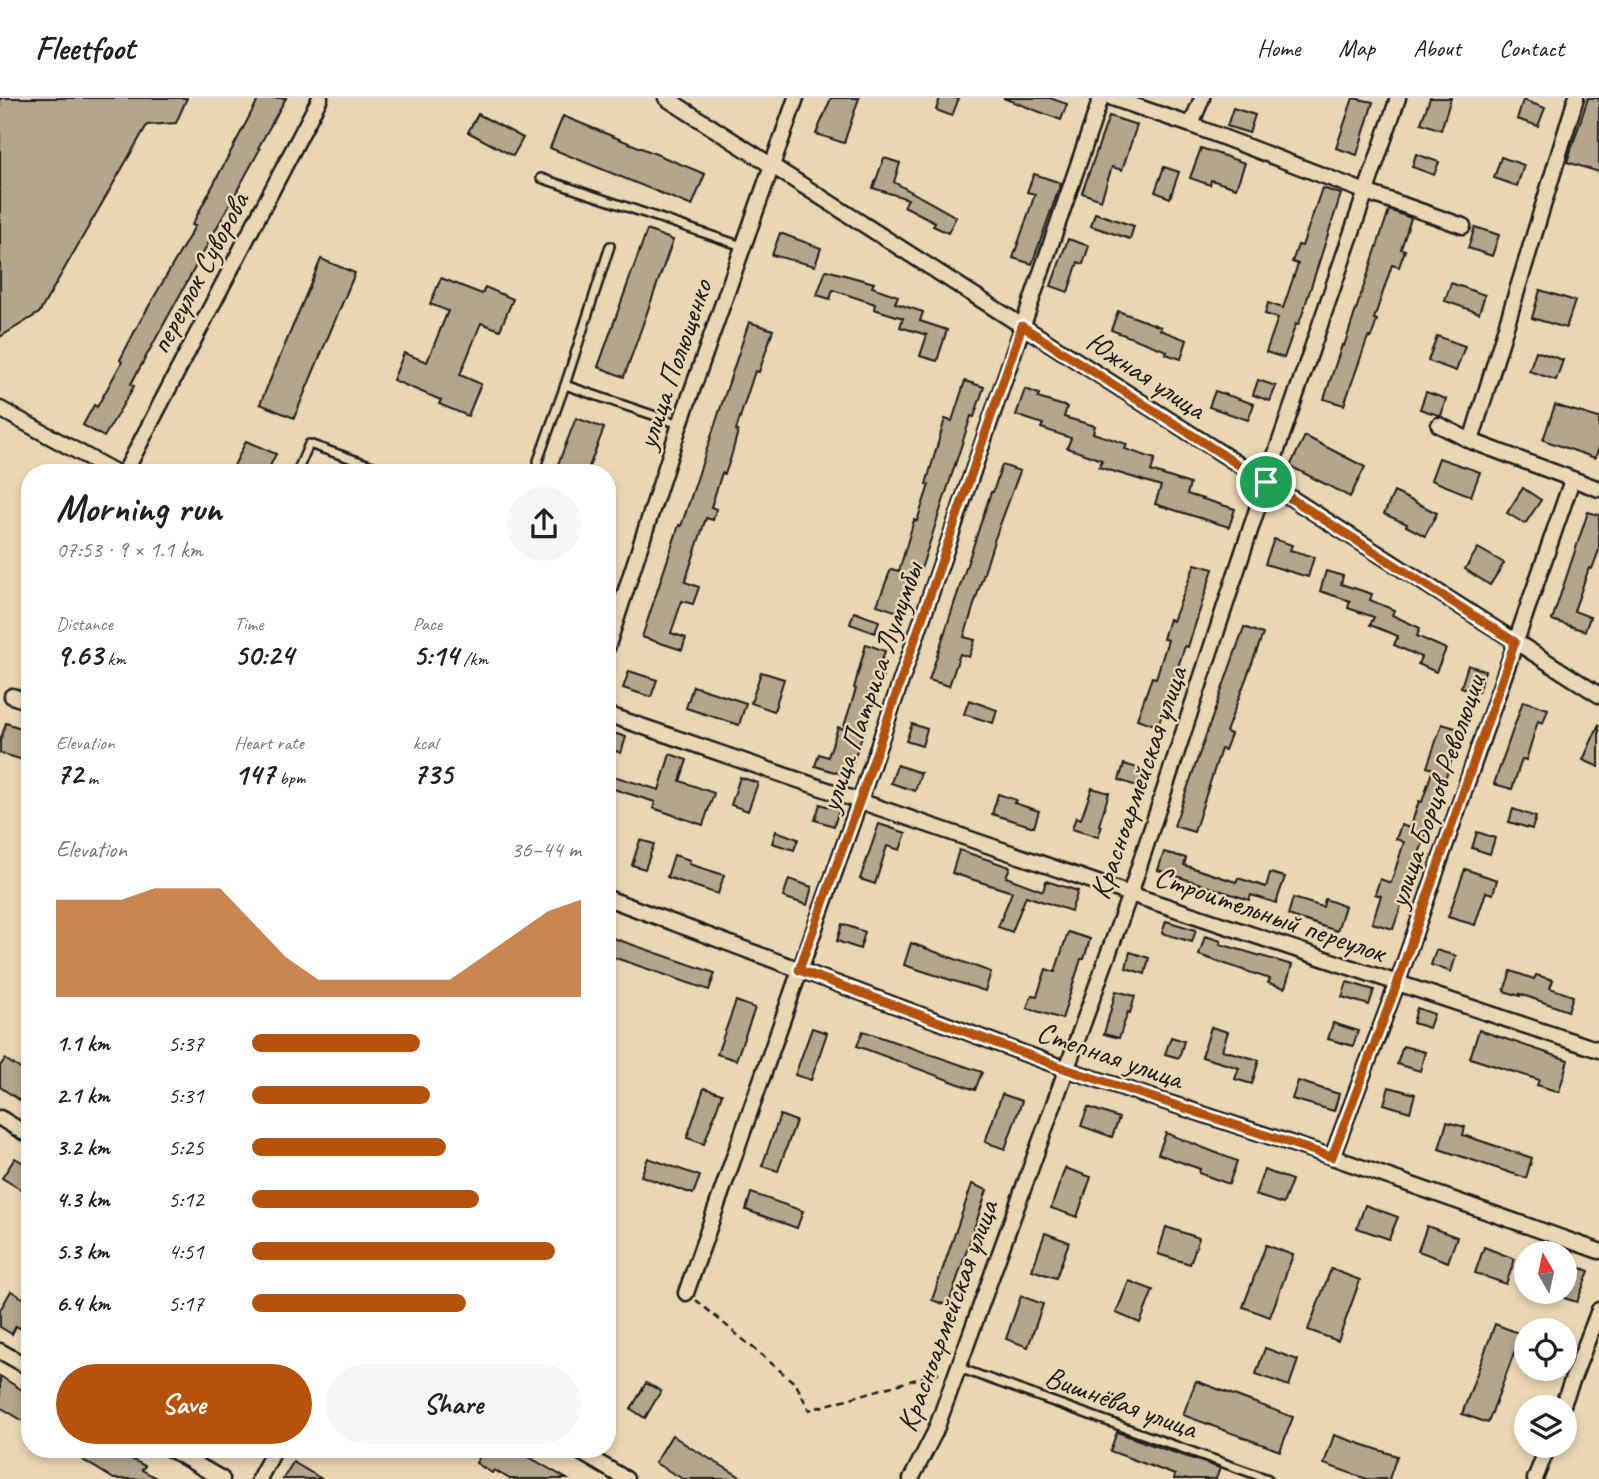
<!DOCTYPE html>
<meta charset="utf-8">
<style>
body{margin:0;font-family:Caveat,sans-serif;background:#f6f6f6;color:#202124;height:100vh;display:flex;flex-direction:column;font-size:26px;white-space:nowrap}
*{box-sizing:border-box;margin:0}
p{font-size:23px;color:#757577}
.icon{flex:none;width:38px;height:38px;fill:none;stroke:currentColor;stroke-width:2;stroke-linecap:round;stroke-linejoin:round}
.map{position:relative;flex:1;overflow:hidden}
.details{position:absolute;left:21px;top:366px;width:595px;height:994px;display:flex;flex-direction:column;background:#fff;border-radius:28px;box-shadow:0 4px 10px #0003}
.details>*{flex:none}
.needle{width:46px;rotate:351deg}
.tools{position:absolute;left:1514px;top:1143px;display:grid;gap:14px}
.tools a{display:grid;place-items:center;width:63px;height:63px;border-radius:50%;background:#fff;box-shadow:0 4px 10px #0003;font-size:35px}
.pin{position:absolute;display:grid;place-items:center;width:60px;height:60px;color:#fff;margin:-30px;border:4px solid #fff;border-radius:50%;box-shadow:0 2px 7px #0007}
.round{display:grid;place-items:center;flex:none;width:74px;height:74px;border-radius:37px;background:#f6f6f6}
.head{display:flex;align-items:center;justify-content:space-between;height:119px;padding:0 35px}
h1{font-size:38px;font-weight:800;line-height:52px}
.stats{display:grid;grid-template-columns:repeat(3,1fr);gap:10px;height:119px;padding:7px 35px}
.stats div{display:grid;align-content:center}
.stats b{font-size:30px;font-weight:800}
.stats small{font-size:19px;font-weight:400}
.stats p{font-size:19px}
.chart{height:196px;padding:14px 35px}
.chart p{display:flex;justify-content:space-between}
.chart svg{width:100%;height:126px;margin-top:7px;fill:#b45309;opacity:.7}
.button{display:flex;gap:14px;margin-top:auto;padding:14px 35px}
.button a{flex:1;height:80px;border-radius:42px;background:#b45309;color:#fff;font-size:28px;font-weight:800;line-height:80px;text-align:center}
.button a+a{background:#f6f6f6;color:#202124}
ul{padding:0 35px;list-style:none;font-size:23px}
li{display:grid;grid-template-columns:112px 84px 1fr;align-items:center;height:52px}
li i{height:18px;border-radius:9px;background:#b45309}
header{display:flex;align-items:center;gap:42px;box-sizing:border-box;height:98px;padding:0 35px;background:#fff;border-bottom:2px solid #e0e0e0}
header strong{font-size:33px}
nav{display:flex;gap:38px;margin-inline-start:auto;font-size:24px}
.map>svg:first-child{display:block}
.building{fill:#b3a68d;stroke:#1c1c1c;stroke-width:2}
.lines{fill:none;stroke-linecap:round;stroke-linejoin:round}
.service-casing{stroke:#1c1c1c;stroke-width:12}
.minor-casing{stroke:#1c1c1c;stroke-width:19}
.path{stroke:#1c1c1c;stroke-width:2.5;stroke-dasharray:7 5;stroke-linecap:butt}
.service{stroke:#e9d7b4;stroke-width:7}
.minor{stroke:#e9d7b4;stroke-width:14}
.route-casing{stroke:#fff;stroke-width:14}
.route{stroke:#b45309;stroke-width:9}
.labels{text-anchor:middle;stroke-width:5;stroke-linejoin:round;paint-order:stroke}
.street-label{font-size:30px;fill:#1c1c1c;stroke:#e9d7b4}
</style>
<header>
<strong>Fleetfoot</strong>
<nav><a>Home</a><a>Map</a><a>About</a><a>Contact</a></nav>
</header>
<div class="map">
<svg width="1599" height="1381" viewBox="0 0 1599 1381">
<rect width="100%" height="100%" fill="#e9d7b4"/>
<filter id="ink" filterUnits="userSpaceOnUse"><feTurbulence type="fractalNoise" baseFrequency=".0143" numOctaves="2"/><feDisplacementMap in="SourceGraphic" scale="14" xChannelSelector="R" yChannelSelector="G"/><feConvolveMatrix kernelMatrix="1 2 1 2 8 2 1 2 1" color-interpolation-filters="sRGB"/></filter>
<g filter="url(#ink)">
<g class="building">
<path d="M0 0H187L176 25 147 27 39 215 0 239Z"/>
<path d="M259 0H286L258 50 260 51 131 286 134 288 104 339 83 327 94 307 97 309 122 264 120 262 138 227 195 128 192 127Z"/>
<path d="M831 0H859L844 45 816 36Z"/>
<path d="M940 0H959L952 18 936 12Z"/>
<path d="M1003 0H1050L1067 6 1061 22Z"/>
<path d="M1353 0 1373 4 1357 57 1336 50Z"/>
<path d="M1430 0H1451L1441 32 1421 25Z"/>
<path d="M1588 0H1599V74L1567 64Z"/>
<path d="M1523 2 1545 10 1538 28 1517 21Z"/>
<path d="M1233 10 1255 17 1249 35 1227 28Z"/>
<path d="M478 16 523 40 513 58 468 34Z"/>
<path d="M563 18 705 76 692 108 550 50Z"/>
<path d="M1109 18 1137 27 1122 72 1112 69 1101 102 1082 95Z"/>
<path d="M1201 50 1245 65 1236 90 1211 82 1210 87 1190 80Z"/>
<path d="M1416 56 1439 64 1434 77 1412 69Z"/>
<path d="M1501 59 1524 67 1517 88 1494 80Z"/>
<path d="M884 60 900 65 894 84 956 119 948 135 933 128 935 124 904 108 908 101 873 90Z"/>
<path d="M1164 69 1179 74 1170 100 1155 94Z"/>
<path d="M1034 76 1061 85 1032 166 1013 160 1035 96 1027 94Z"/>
<path d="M1322 90 1341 96 1302 217 1298 227 1296 226 1284 260 1266 254 1278 220 1265 216 1268 205 1283 210 1298 166 1292 164 1298 147 1302 148Z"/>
<path d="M1389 112 1411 120 1401 151 1405 152 1399 169 1392 167 1374 221 1377 222 1371 240 1368 239 1344 307 1324 301 1342 247 1344 248Z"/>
<path d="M1095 115 1134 128 1130 141 1091 128Z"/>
<path d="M1475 129 1499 137 1492 158 1468 150Z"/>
<path d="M647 132 673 142 624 279 598 269Z"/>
<path d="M780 135 821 150 815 168 772 157Z"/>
<path d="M1068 141 1089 148 1083 166 1078 164 1068 194 1051 188Z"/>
<path d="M321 161 355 175 294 320 260 306Z"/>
<path d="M826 172 874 185 872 189 898 198 895 205 923 214 920 223 947 232 937 263 920 258 927 237 900 229 903 220 874 211 875 206 833 192 830 201 817 197Z"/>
<path d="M441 180 482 196 485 189 513 201 500 232 481 225 460 277 481 286 468 318 439 306 441 302 393 282 404 255 427 264 448 213 430 206Z"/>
<path d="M1451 185 1485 197 1479 215 1445 203Z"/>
<path d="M1540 192 1575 203 1566 230 1532 220Z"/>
<path d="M1118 213 1161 229 1160 232 1187 242 1181 261 1166 256 1167 253 1111 232Z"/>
<path d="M749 224 773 232 759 274 755 273 744 307 736 332 738 333 731 359 725 376 722 375 711 409 716 411 713 422 706 420 685 484 699 489 693 506 682 503 671 535 686 540 682 552 642 539 679 427 681 428 690 402Z"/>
<path d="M1437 238 1465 248 1456 273 1428 263Z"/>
<path d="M1536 253 1563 262 1556 282 1529 273Z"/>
<path d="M1258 282 1276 288 1270 303 1253 297Z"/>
<path d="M965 283 984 289 974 319 971 318 921 471 919 470 904 516 877 507 891 471 899 473 914 422 917 423 929 387 926 386 945 321 952 323Z"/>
<path d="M1025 291 1039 296 1038 300 1067 309 1064 319 1095 328 1093 335 1127 346 1125 351 1155 361 1151 373 1190 386 1187 396 1235 411 1229 429 1155 406 1161 388 1099 369 1102 362 1067 350 1071 340 1041 330 1043 326 1016 317Z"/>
<path d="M1215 293 1254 306 1248 322 1209 309Z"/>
<path d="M1426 294 1446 301 1441 318 1420 311Z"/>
<path d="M1555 307 1599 320V350L1595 360 1543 342Z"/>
<path d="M576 320 604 330 587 374H555Z"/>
<path d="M1305 338 1365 369 1350 399 1290 368Z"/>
<path d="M246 343 276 356 267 374H231Z"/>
<path d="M1439 360 1480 374 1471 398 1431 382Z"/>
<path d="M1002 367 1020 373 994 443 964 539 975 542 969 559 960 556 949 588 929 582 991 394H993Z"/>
<path d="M1523 390 1541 402 1525 426 1507 415Z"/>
<path d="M1394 394 1437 415 1425 438 1406 428 1407 426 1384 416Z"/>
<path d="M1588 414 1599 417V452L1592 471 1589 470 1574 513 1590 519 1585 533 1552 522Z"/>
<path d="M1274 441 1292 447 1290 452 1314 459 1308 479 1265 466Z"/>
<path d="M1478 450 1504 465 1490 487 1465 471Z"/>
<path d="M1195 466 1213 471 1188 549 1185 548 1158 628 1137 621 1152 579 1156 580 1168 542 1163 541 1169 521 1173 523Z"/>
<path d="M1326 473 1343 478 1341 486 1372 496 1370 502 1394 512 1392 517 1420 530 1417 538 1446 551 1436 574 1418 566 1421 559 1394 547 1398 538 1370 527 1374 519 1348 510 1350 503 1320 493Z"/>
<path d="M854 514 879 523 875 535 850 526Z"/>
<path d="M1244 529 1263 536 1226 634 1231 636 1225 652 1221 651 1194 734 1174 728Z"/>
<path d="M866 546 885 553 877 577 883 579 848 678 815 668 819 656 828 659 838 629 843 631 856 591 854 590Z"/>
<path d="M1468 567 1485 573 1478 594 1461 589Z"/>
<path d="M629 573 657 582 651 599 623 590Z"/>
<path d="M761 574 784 581 774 613 751 605Z"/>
<path d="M693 588 746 605 739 627 686 610Z"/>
<path d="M969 602 997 612 993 625 964 616Z"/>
<path d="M1523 603 1548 611 1543 625 1538 623 1526 662 1522 661 1512 691 1494 686Z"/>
<path d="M6 625 30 633V664L0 655V643Z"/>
<path d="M912 626 927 631 922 648 906 643Z"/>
<path d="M1442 626 1462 632 1393 831 1372 825 1381 798 1375 796 1380 781 1391 785 1404 744 1396 741 1401 727 1410 730 1419 703 1422 704 1433 671 1427 669Z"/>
<path d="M1599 626V669L1583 662Z"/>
<path d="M607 633 626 639 621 655 607 650Z"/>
<path d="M670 656 687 662 680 683 714 695 703 727 653 710 655 704 607 689V676L659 692Z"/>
<path d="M1124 666 1144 672 1139 689 1119 682Z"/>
<path d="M897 667 921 675 915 693 891 685Z"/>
<path d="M740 679 758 685 748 713 731 707Z"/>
<path d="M1092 690 1109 695 1099 727 1102 728 1098 739 1072 731 1076 719 1081 721Z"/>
<path d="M998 696 1016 702 1014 705 1039 713 1034 729 992 716Z"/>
<path d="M820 706 839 712 834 728 815 722Z"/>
<path d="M1513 711 1536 719 1532 731 1509 724Z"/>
<path d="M879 726 906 735 900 752 887 748 875 786 860 781Z"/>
<path d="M776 733 798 741 794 752 772 745Z"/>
<path d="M1477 734 1495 740 1490 756 1472 750Z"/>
<path d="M640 742 654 746 645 771 632 767Z"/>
<path d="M959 752 1010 769 1006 779 1043 793 1046 783 1078 793 1071 813 1026 798 1012 834 998 829 1012 794 952 775Z"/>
<path d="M1164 754 1186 760 1184 767 1236 784 1238 780 1266 789 1270 775 1285 779 1276 805 1251 797 1249 802 1158 772Z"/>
<path d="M674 757 690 762 689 766 724 777 718 796 667 779Z"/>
<path d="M1465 771 1497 782 1493 796 1486 794 1475 827 1448 819Z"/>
<path d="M789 781 812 789 807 807 783 799Z"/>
<path d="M1293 800 1323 809 1325 801 1345 808 1337 833 1288 817Z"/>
<path d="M1166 823 1196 832 1192 844 1162 835Z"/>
<path d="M842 826 865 834 860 851 837 843Z"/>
<path d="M1068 834 1090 841 1084 861H1081L1062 921 1027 910 1032 897 1037 898 1046 871 1055 874Z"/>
<path d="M607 838 715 875 709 892 607 857Z"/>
<path d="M1205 838 1221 843 1220 846 1292 867 1285 890 1268 885 1270 881 1199 857Z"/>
<path d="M911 845 991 874 985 893 904 867Z"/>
<path d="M1436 852 1456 858 1451 874 1431 867Z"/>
<path d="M1130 854 1149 860 1145 876 1126 870Z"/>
<path d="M1511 873 1534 881 1536 877 1553 882 1550 890 1573 898 1568 913 1520 896V898L1504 893Z"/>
<path d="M1347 884 1374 892 1369 907 1342 899Z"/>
<path d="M1116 893 1135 898 1130 915 1128 914 1119 940 1104 936Z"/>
<path d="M736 903 755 910 736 962 717 956Z"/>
<path d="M1417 910 1434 916 1429 930 1413 925Z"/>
<path d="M1333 925 1358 933 1353 948 1328 941Z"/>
<path d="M1211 929 1228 934 1222 952 1259 962 1252 986 1235 981 1239 970 1202 959Z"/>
<path d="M812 930 827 935 811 982 795 977Z"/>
<path d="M1479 932 1568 962 1559 994 1537 987 1539 982 1470 960Z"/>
<path d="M863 933 982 974 975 992 857 948Z"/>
<path d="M1171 939 1184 943 1179 960 1165 956Z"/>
<path d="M1403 948 1425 954 1420 973 1397 966Z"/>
<path d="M5 961 30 977V1009L0 989V968Z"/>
<path d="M1298 983 1339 996 1334 1013 1292 1001Z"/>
<path d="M1389 989 1415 996 1410 1014 1384 1006Z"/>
<path d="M704 990 722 996 704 1046 687 1040Z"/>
<path d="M1002 996 1022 1003 1005 1051 985 1044Z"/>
<path d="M1088 1009 1119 1020 1112 1039 1081 1028Z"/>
<path d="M780 1017 796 1023 778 1073 762 1068Z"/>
<path d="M1447 1024 1465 1029 1463 1037 1532 1060 1526 1080 1439 1051Z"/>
<path d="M1166 1035 1237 1063 1229 1086 1199 1075 1200 1071 1158 1056Z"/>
<path d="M15 1060 30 1069V1097L2 1080Z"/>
<path d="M648 1060 700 1078 693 1096 641 1078Z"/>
<path d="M1065 1070 1091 1079 1077 1119 1051 1110Z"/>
<path d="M1264 1072 1292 1082 1283 1106 1255 1097Z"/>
<path d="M972 1086 987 1092 948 1208 932 1202Z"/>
<path d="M751 1095 803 1113 797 1130 746 1112Z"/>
<path d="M1365 1107 1398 1119 1389 1141 1357 1130Z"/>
<path d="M1427 1128 1457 1139 1448 1164 1418 1153Z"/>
<path d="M1166 1129 1199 1140 1190 1166 1158 1156Z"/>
<path d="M1045 1135 1069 1144 1056 1180 1032 1172Z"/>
<path d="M1266 1147 1293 1157 1270 1219 1243 1209Z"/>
<path d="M1484 1149 1515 1161 1506 1186 1475 1175Z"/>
<path d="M1571 1166 1589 1173 1577 1204 1564 1200V1183Z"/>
<path d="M1331 1171 1360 1182 1338 1243 1308 1232Z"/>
<path d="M1129 1183 1153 1192 1140 1225 1116 1215Z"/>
<path d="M11 1193 30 1204V1236L16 1228 12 1236 0 1229V1212Z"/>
<path d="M1021 1198 1043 1206 1028 1249 1006 1241Z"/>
<path d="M1495 1226 1521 1236 1488 1325 1462 1316Z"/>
<path d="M1265 1250 1298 1262 1289 1288 1256 1276Z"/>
<path d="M0 1278 30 1297V1327L0 1309Z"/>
<path d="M1196 1283 1293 1319 1280 1353 1183 1317Z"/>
<path d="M646 1285 661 1293 645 1320 631 1311Z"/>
<path d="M1117 1334 1158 1349 1220 1370 1216 1381H1174L1175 1377 1110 1353Z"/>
<path d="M672 1337 688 1348 744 1381H683L655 1365Z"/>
<path d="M1334 1337 1397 1358 1389 1381H1367L1324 1366Z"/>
<path d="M65 1351H112L145 1368 142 1372 158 1381H114Z"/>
<path d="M484 1351H515L567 1381H510L494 1372 492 1375 476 1365Z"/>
<path d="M293 1364 322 1381H283Z"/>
</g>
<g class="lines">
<defs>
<g id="service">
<path d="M541 80 742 148"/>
<path d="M565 287 610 148"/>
<path d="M297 374 309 346 390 374"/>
<path d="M534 374 565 287 679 326"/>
<path d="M959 1270 1268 1381"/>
</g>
<g id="minor">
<path d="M666 0 1599 597"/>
<path d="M1112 0 1191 27"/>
<path d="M1202 0 1191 27 1366 94 1463 128"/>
<path d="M0 311 115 374"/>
<path d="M1439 327 1471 343 1599 391"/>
<path d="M1471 343 1576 0"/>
<path d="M125 374 320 0"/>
<path d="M607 550 680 326 796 0"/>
<path d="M12 598 30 604"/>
<path d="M607 619 612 618 1130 796 1599 952"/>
<path d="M607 800 1066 971 1332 1059 1599 1153"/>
<path d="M0 1020 30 1038"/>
<path d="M1332 1059 1397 886 1572 382"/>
<path d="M686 1195 860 702 1101 0"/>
<path d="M0 1253 30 1270"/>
<path d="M1562 1309 1599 1212"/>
<path d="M170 1351 222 1381"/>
<path d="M575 1351 626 1381"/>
<path d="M259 1381 275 1351"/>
<path d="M911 1381 935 1334 1130 796 1266 384 1398 0"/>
<path d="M1535 1381 1548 1348"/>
</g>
</defs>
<use href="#service" class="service-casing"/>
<use href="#minor" class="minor-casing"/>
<path class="path" d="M696 1202 796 1286 809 1312 941 1274"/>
<use href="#service" class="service"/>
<use href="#minor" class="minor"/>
</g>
</g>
<g class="lines" filter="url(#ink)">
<defs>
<path id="route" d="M1022 228 1515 544 1397 886 1332 1059 1066 971 799 872 860 702Z"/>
</defs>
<use href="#route" class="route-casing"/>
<use href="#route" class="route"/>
</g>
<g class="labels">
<g class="street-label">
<text transform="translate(199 175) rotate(-62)" y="10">переулок Суворова</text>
<text transform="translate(674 266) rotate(-71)" y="10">улица Полющенко</text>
<text transform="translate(1146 277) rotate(33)" y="10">Южная улица</text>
<text transform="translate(871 589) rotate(-71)" y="10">улица Патриса Лумумбы</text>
<text transform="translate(1138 685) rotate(-71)" y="10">Красноармейская улица</text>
<text transform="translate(1436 693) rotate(-71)" y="10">улица Борцов Революции</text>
<text transform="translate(1270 816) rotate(19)" y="10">Строительный переулок</text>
<text transform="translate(1110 957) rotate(19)" y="10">Степная улица</text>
<text transform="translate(947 1218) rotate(-70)" y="10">Красноармейская улица</text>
<text transform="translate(1121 1304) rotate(20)" y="10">Вишнёвая улица</text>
</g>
</g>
</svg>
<div class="tools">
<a><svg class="needle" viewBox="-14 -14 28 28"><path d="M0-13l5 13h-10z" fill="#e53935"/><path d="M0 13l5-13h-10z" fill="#757577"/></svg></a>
<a><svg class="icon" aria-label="locate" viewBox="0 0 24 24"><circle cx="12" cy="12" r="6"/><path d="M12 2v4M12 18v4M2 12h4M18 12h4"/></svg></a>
<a><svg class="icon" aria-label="layers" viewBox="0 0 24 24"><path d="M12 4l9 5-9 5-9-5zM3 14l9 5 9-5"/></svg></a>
</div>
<div class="pin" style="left:1266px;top:384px;background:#1e9e55"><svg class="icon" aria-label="arrive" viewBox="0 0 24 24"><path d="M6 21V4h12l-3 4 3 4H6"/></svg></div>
<section class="details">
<div class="head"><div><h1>Morning run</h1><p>07:53 · 9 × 1.1 km</p></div><a class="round"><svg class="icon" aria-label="share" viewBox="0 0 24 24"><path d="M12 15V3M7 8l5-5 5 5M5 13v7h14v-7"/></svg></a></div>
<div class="stats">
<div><p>Distance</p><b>9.63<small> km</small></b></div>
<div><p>Time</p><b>50:24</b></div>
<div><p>Pace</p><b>5:14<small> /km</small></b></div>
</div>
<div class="stats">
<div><p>Elevation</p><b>72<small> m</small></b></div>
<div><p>Heart rate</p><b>147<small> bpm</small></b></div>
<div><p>kcal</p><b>735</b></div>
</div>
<div class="chart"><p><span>Elevation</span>36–44 m</p>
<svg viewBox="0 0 160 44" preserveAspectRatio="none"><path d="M0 44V10L10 10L20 10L30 6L40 6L50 6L60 18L70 30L80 38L90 38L100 38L110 38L120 38L130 30L140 22L150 14L160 10V44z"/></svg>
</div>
<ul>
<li><b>1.1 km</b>5:37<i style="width:51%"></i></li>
<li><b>2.1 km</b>5:31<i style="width:54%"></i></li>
<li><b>3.2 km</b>5:25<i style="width:59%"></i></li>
<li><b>4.3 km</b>5:12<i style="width:69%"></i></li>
<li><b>5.3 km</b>4:51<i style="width:92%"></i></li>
<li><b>6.4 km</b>5:17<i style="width:65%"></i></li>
</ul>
<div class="button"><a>Save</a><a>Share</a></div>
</section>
</div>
